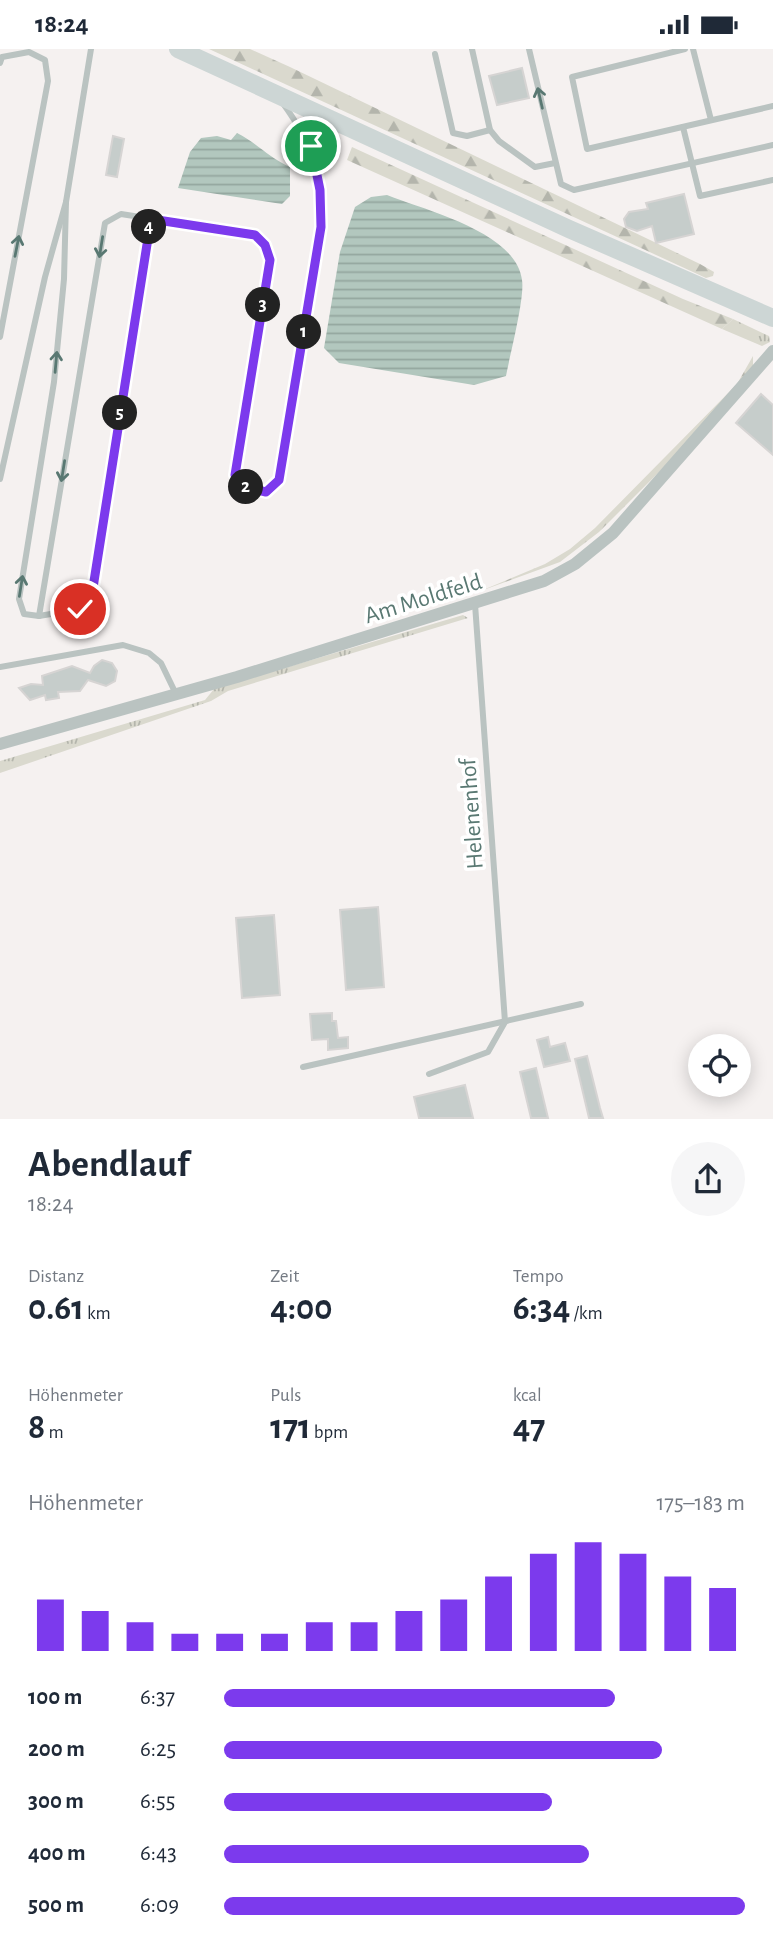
<!DOCTYPE html>
<html lang="de">
<meta charset="utf-8">
<style>
body{margin:0;font-family:"Alegreya Sans",sans-serif;background:#f6f6f7;color:#1f2937;height:100vh;display:flex;flex-direction:column;font-size:26px;white-space:nowrap}
*{box-sizing:border-box;margin:0}
p{font-size:23px;color:#747a83}
.icon{flex:none;width:38px;height:38px;fill:none;stroke:currentColor;stroke-width:2;stroke-linecap:round;stroke-linejoin:round}
.map{position:relative;height:1070px;overflow:hidden}
.drawer{display:flex;flex-direction:column;background:#fff;flex:1}
.drawer>*{flex:none}
.buttons{position:absolute;left:688px;top:985px;display:grid;gap:14px}
.buttons a{display:grid;place-items:center;width:63px;height:63px;border-radius:50%;background:#fff;box-shadow:0 4px 18px #0003;font-size:35px}
.pin{position:absolute;display:grid;place-items:center;width:60px;height:60px;color:#fff;margin:-30px;border:4px solid #fff;border-radius:50%;box-shadow:0 2px 7px #0007}
.km{position:absolute;width:35px;height:35px;margin:-18px;border-radius:50%;background:#222;color:#fff;font-size:19px;line-height:35px;text-align:center}
.round{display:grid;place-items:center;flex:none;width:74px;height:74px;border-radius:37px;background:#f6f6f7}
.head{display:flex;align-items:center;justify-content:space-between;height:119px;padding:0 28px}
h1{font-size:38px;font-weight:700;line-height:52px}
.stats{display:grid;grid-template-columns:repeat(3,1fr);gap:10px;height:119px;padding:7px 28px}
.stats div{display:grid;align-content:center}
.stats b{font-size:35px;font-weight:700}
.stats small{font-size:19px;font-weight:400}
.stats p{font-size:19px}
.chart{height:196px;padding:14px 28px}
.chart p{display:flex;justify-content:space-between}
.chart svg{width:100%;height:126px;margin-top:7px;stroke:#7c3aed;stroke-width:6}
ul{padding:0 28px;list-style:none;font-size:23px}
li{display:grid;grid-template-columns:112px 84px 1fr;align-items:center;height:52px}
li i{height:18px;border-radius:9px;background:#7c3aed}
.status{display:flex;justify-content:space-between;align-items:center;height:49px;padding:0 35px;background:#fff;direction:ltr}
.status svg{height:19px;fill:currentColor}
.map>svg:first-child{display:block}
.grass{fill:url(#grass-tufts)}
.forest{fill:url(#forest-firs)}
.water{fill:url(#water-rules)}
.building{fill:#c6cdcb;stroke:#d6d4d3;stroke-width:2}
.lines{fill:none;stroke-linecap:round;stroke-linejoin:round}
.service{stroke:#bac3c1;stroke-width:6}
.minor{stroke:#bac3c1;stroke-width:12}
.secondary{stroke:#cdd6d5;stroke-width:18}
.oneway{stroke:#597872}
.route-casing{stroke:#fff;stroke-width:14}
.route{stroke:#7c3aed;stroke-width:9}
.labels{text-anchor:middle;stroke-width:7;stroke-linejoin:round;paint-order:stroke}
.street-label{font-size:24px;fill:#597872;stroke:#fff}
</style>
<div class="status"><b>18:24</b><svg viewBox="0 0 49 12"><path d="M0 12V9h3v3zM5 12V6h3v6zM10 12V3h3v9zM15 12V0h3v12zM26 1h20v11H26zM47 4h2v5h-2z"/></svg></div>
<div class="map">
<svg width="773" height="1070" viewBox="0 0 773 1070">
<defs>
<pattern id="grass-tufts" width="24" height="20" patternUnits="userSpaceOnUse" patternTransform="scale(1.75)"><rect width="24" height="20" fill="#dad9ce"/><path d="M3 7l-1-3M5 7V3M7 7l1-3M15 17l-1-3M17 17v-4M19 17l1-3" fill="none" stroke="#b4b5ac"/></pattern>
<pattern id="forest-firs" width="22" height="20" patternUnits="userSpaceOnUse" patternTransform="scale(1.75)"><rect width="22" height="20" fill="#dad9ce"/><path d="M5 1l3.5 6h-7zM16 11l3.5 6h-7z" fill="#b4b5ac"/></pattern>
<pattern id="water-rules" width="6" height="5" patternUnits="userSpaceOnUse" patternTransform="scale(1.75)"><rect width="6" height="5" fill="#b2c7be"/><path d="M0 2.5h6" fill="none" stroke="#94a69f"/></pattern>
</defs>
<rect width="100%" height="100%" fill="#f5f1f0"/>
<g class="grass">
<path d="M733 270 769 287 770 293 762 297 722 280Z"/>
<path d="M463 566 468 569 228 642 211 652 0 724V712L205 651 214 640Z"/>
</g>
<g class="forest">
<path d="M209 0H250L290 18 700 215 714 223 713 227 706 229Z"/>
<path d="M352 98 683 250 733 270 722 280 347 111Z"/>
<path d="M753 307V322L713 369 599 483 560 513 478 543 545 515 570 500 595 479 737 335Z"/>
</g>
<g class="water">
<path d="M237 84C257 94 269 109 290 118V147L282 155 178 139 190 103 201 89 217 87 231 91Z"/>
<path d="M387 146C427 162 516 183 522 231 525 248 510 306 506 327L474 336 339 314 324 299 340 203 355 158 371 148Z"/>
</g>
<g class="building">
<path d="M522 19 529 49 497 56 489 27Z"/>
<path d="M113 87 124 90 117 128 106 126Z"/>
<path d="M684 145 694 185 656 194 652 177 637 182 626 178 624 170 629 163 648 160 646 154Z"/>
<path d="M761 345 773 356V406L736 374Z"/>
<path d="M102 611 112 614 117 622 115 632 106 637 88 631 80 642 58 643 59 649 46 651 45 646 30 651 19 639 31 635 43 636 42 627 72 617 90 624 94 617Z"/>
<path d="M378 858 384 938 346 941 340 861Z"/>
<path d="M274 866 280 946 242 949 236 869Z"/>
<path d="M332 964V972H336L338 989 348 988V999L328 1001V990L312 991 310 965Z"/>
<path d="M548 988 550 998 565 994 570 1012 544 1018 537 991Z"/>
<path d="M587 1007 600 1059 603 1069H589L575 1010Z"/>
<path d="M536 1019 548 1069H531L520 1023Z"/>
<path d="M465 1036 473 1069H419L414 1048Z"/>
</g>
<g class="lines">
<g class="service">
<path d="M472 0 490 81 499 92 535 118 555 114"/>
<path d="M529 0 561 135 574 141 773 96"/>
<path d="M685 0 572 28 587 100 773 57"/>
<path d="M693 0 711 71"/>
<path d="M435 5 453 84 467 87 490 81"/>
<path d="M0 14 2 8 29 3 45 11 48 32 0 288"/>
<path d="M683 78 700 147 773 131"/>
<path d="M66 153 64 230 54 333 19 550 24 565 39 567 80 560 92 545 151 170"/>
<path d="M0 430 45 228 66 153 91 0"/>
<path d="M39 567 105 174 121 165 255 186 265 196 270 211 235 426 245 438 266 443 279 431 321 178C320 121 316 100 282 53"/>
<path d="M0 618 123 596 149 604 161 614 176 645"/>
<path d="M303 1018 581 955"/>
<path d="M429 1025 488 1003 505 973 475 555"/>
</g>
<path class="minor" d="M0 695 237 628 544 532 575 515 613 484 773 302"/>
<path class="secondary" d="M178 0 569 180 773 269"/>
</g>
<defs><path id="oneway-shaft" d="M-6 0H5M1.5-3L5.5 0L1.5 3" fill="none" stroke-width="1.6" stroke-linecap="round" stroke-linejoin="round" transform="scale(1.75)"/></defs>
<g class="oneway">
<use href="#oneway-shaft" transform="translate(540 49) rotate(-103)"/>
<use href="#oneway-shaft" transform="translate(17 197) rotate(-79)"/>
<use href="#oneway-shaft" transform="translate(101 198) rotate(99)"/>
<use href="#oneway-shaft" transform="translate(56 313) rotate(-85)"/>
<use href="#oneway-shaft" transform="translate(63 422) rotate(99)"/>
<use href="#oneway-shaft" transform="translate(21 537) rotate(-81)"/>
</g>
<g class="lines">
<defs>
<path id="route" d="M80 560 92 545 151 170 255 186 265 196 270 211 235 426 245 438 266 443 279 431 321 178 320 141 311 97"/>
</defs>
<use href="#route" class="route-casing"/>
<use href="#route" class="route"/>
</g>
<g class="labels">
<g class="street-label">
<text transform="translate(423 549) rotate(-17)" y="8">Am Moldfeld</text>
<text transform="translate(471 765) rotate(-94)" y="8">Helenenhof</text>
</g>
</g>
</svg>
<div class="buttons">
<a><svg class="icon" aria-label="locate" viewBox="0 0 24 24"><circle cx="12" cy="12" r="6"/><path d="M12 2v4M12 18v4M2 12h4M18 12h4"/></svg></a>
</div>
<div class="pin" style="left:311px;top:97px;background:#1e9e55"><svg class="icon" aria-label="arrive" viewBox="0 0 24 24"><path d="M6 21V4h12l-3 4 3 4H6"/></svg></div>
<div class="pin" style="left:80px;top:560px;background:#d93025"><svg class="icon" aria-label="check" viewBox="0 0 24 24"><path d="M5 12l5 5 9-10"/></svg></div>
<b class="km" style="left:304px;top:283px">1</b>
<b class="km" style="left:246px;top:438px">2</b>
<b class="km" style="left:263px;top:256px">3</b>
<b class="km" style="left:149px;top:178px">4</b>
<b class="km" style="left:120px;top:364px">5</b>
</div>
<section class="drawer">
<div class="head"><div><h1>Abendlauf</h1><p>18:24</p></div><a class="round"><svg class="icon" aria-label="share" viewBox="0 0 24 24"><path d="M12 15V3M7 8l5-5 5 5M5 13v7h14v-7"/></svg></a></div>
<div class="stats">
<div><p>Distanz</p><b>0.61<small> km</small></b></div>
<div><p>Zeit</p><b>4:00</b></div>
<div><p>Tempo</p><b>6:34<small> /km</small></b></div>
</div>
<div class="stats">
<div><p>Höhenmeter</p><b>8<small> m</small></b></div>
<div><p>Puls</p><b>171<small> bpm</small></b></div>
<div><p>kcal</p><b>47</b></div>
</div>
<div class="chart"><p><span>Höhenmeter</span>175–183 m</p>
<svg viewBox="0 0 160 44" preserveAspectRatio="none"><path d="M5 44V26M15 44V30M25 44V34M35 44V38M45 44V38M55 44V38M65 44V34M75 44V34M85 44V30M95 44V26M105 44V18M115 44V10M125 44V6M135 44V10M145 44V18M155 44V22"/></svg>
</div>
<ul>
<li><b>100 m</b>6:37<i style="width:75%"></i></li>
<li><b>200 m</b>6:25<i style="width:84%"></i></li>
<li><b>300 m</b>6:55<i style="width:63%"></i></li>
<li><b>400 m</b>6:43<i style="width:70%"></i></li>
<li><b>500 m</b>6:09<i style="width:100%"></i></li>
</ul>
</section>
